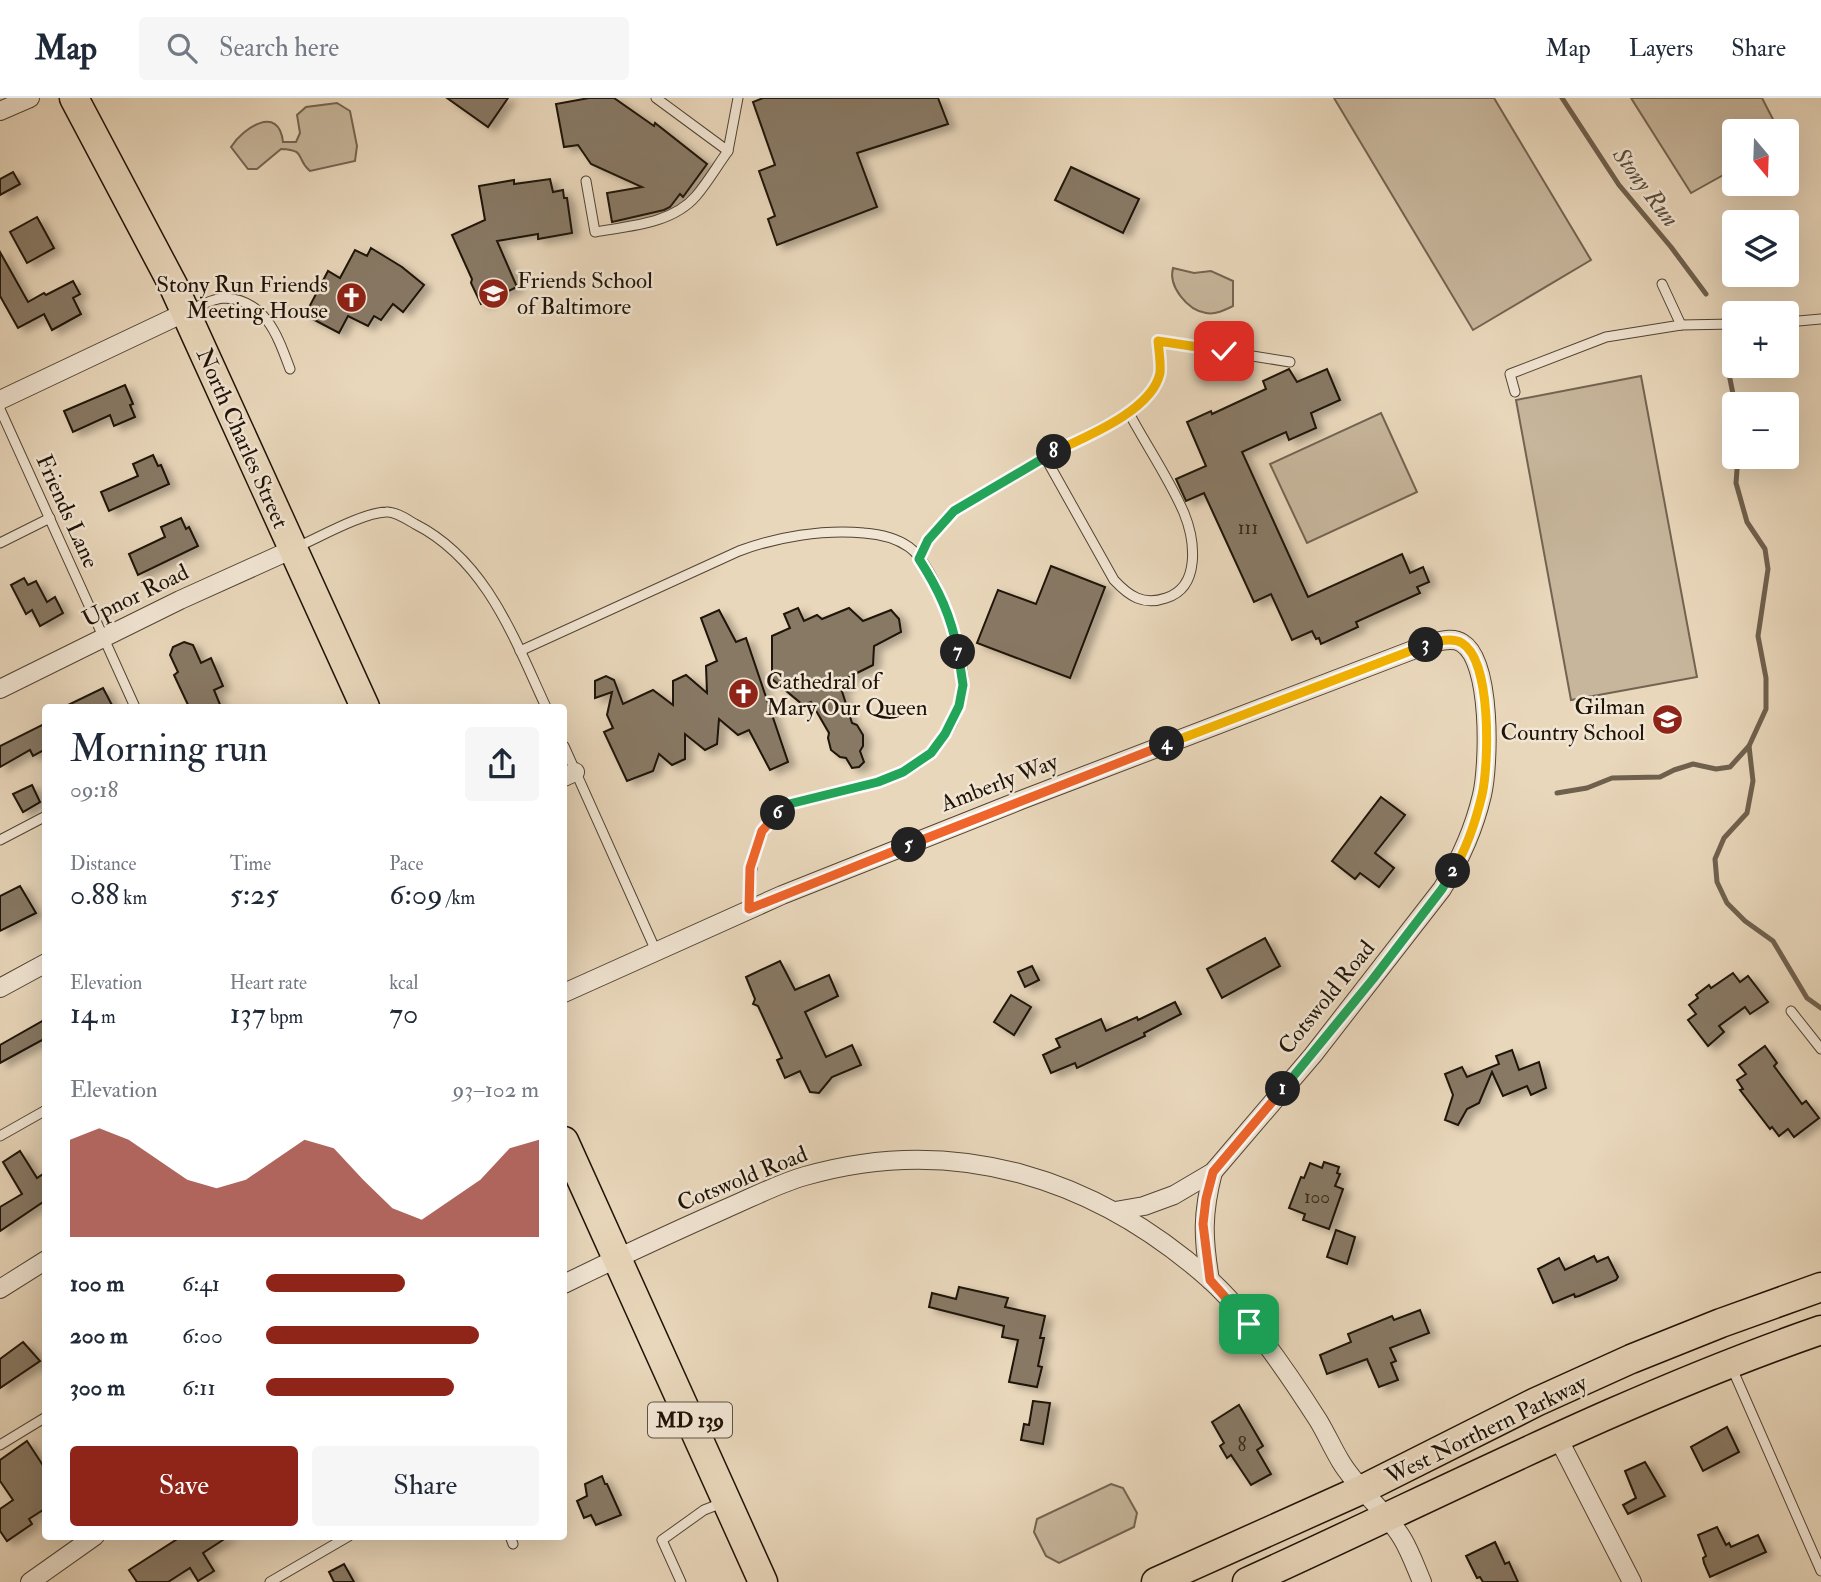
<!DOCTYPE html>
<meta charset="utf-8">
<style>
body{margin:0;font-family:"IM FELL Double Pica",serif;background:#f6f6f7;color:#1f2937;height:100vh;display:flex;flex-direction:column;font-size:26px;white-space:nowrap}
*{box-sizing:border-box;margin:0}
p{font-size:23px;color:#747a83}
.icon{flex:none;width:38px;height:38px;fill:none;stroke:currentColor;stroke-width:2;stroke-linecap:round;stroke-linejoin:round}
.map{position:relative;flex:1;overflow:hidden}
.drawer{position:absolute;left:42px;top:606px;width:525px;height:836px;display:flex;flex-direction:column;background:#fff;border-radius:7px;box-shadow:0 7px 28px #0002}
.drawer>*{flex:none}
.needle{width:46px;rotate:161deg}
.buttons{position:absolute;left:1722px;top:21px;display:grid;gap:14px}
.buttons a{display:grid;place-items:center;width:77px;height:77px;border-radius:7px;background:#fff;box-shadow:0 7px 28px #0002;font-size:35px}
.pin{position:absolute;display:grid;place-items:center;width:60px;height:60px;color:#fff;margin:-30px;border-radius:14px;box-shadow:0 4px 10px #0006}
.km{position:absolute;width:35px;height:35px;margin:-18px;border-radius:50%;background:#222;color:#fff;font-size:19px;line-height:35px;text-align:center}
.round{display:grid;place-items:center;flex:none;width:74px;height:74px;border-radius:7px;background:#f6f6f7}
.overview{display:flex;align-items:center;justify-content:space-between;height:119px;padding:0 28px}
h1{font-size:38px;font-weight:600;line-height:52px}
.figures{display:grid;grid-template-columns:repeat(3,1fr);gap:10px;height:119px;padding:7px 28px}
.figures div{display:grid;align-content:center}
.figures b{font-size:30px;font-weight:600}
.figures small{font-size:19px;font-weight:400}
.figures p{font-size:19px}
.chart{height:196px;padding:14px 28px}
.chart p{display:flex;justify-content:space-between}
.chart svg{width:100%;height:126px;margin-top:7px;fill:#8f2418;opacity:.7}
.primary-button{display:flex;gap:14px;margin-top:auto;padding:14px 28px}
.primary-button a{flex:1;height:80px;border-radius:7px;background:#8f2418;color:#fff;font-size:28px;font-weight:600;line-height:80px;text-align:center}
.primary-button a+a{background:#f6f6f7;color:#1f2937}
ul{padding:0 28px;list-style:none;font-size:23px}
li{display:grid;grid-template-columns:112px 84px 1fr;align-items:center;height:52px}
li i{height:18px;border-radius:9px;background:#8f2418}
header{display:flex;align-items:center;gap:42px;box-sizing:border-box;height:98px;padding:0 35px;background:#fff;border-bottom:2px solid #e0e1e3}
header strong{font-size:33px}
nav{display:flex;gap:38px;margin-inline-start:auto;font-size:24px}
.search{width:490px;height:63px;background:#f6f6f7;display:flex;align-items:center;gap:18px;box-sizing:border-box;padding:0 24px;border-radius:7px;color:#747a83;font-size:26px}
.map>svg:first-child{display:block}
.green{fill:#c7b69c;stroke:#736452;stroke-width:2}
.lines{fill:none;stroke-linecap:round;stroke-linejoin:round}
.stream{stroke:#6f604e;stroke-width:5}
.building{fill:#887965;stroke:#1f1307;stroke-width:2;filter:url(#shadow)}
.lane-casing{stroke:#524434;stroke-width:11}
.street-casing{stroke:#524434;stroke-width:20}
.primary-casing{stroke:#1f1307;stroke-width:31}
.lane{stroke:#f1e5d3;stroke-width:9}
.street{stroke:#f1e5d3;stroke-width:18}
.primary{stroke:#e9d7bb;stroke-width:28}
.split-1-casing{stroke:#fff;stroke-width:14}
.split-2-casing{stroke:#fff;stroke-width:14}
.split-3-casing{stroke:#fff;stroke-width:14}
.split-4-casing{stroke:#fff;stroke-width:14}
.split-5-casing{stroke:#fff;stroke-width:14}
.split-6-casing{stroke:#fff;stroke-width:14}
.split-7-casing{stroke:#fff;stroke-width:14}
.split-8-casing{stroke:#fff;stroke-width:14}
.split-9-casing{stroke:#fff;stroke-width:14}
.split-1{stroke:#f0652b;stroke-width:9}
.split-2{stroke:#22a559;stroke-width:9}
.split-3{stroke:#f5b400;stroke-width:9}
.split-4{stroke:#f5b400;stroke-width:9}
.split-5{stroke:#f0652b;stroke-width:9}
.split-6{stroke:#f0652b;stroke-width:9}
.split-7{stroke:#22a559;stroke-width:9}
.split-8{stroke:#22a559;stroke-width:9}
.split-9{stroke:#f5b400;stroke-width:9}
.labels{text-anchor:middle;stroke-width:5;stroke-linejoin:round;paint-order:stroke}
.number-label{font-size:19px;fill:#392c1e}
.shield{fill:#f1e5d3;stroke:#5e5244;stroke-width:2}
.shield-label{font-size:21px;font-weight:bold;fill:#1f1307}
.poi-label{font-size:23px;fill:#1f1307;stroke:#f1e5d3;text-anchor:start}
.street-label{font-size:23px;fill:#1f1307;stroke:#f1e5d3}
.water-label{font-size:24px;font-style:italic;fill:#5b4d3d;stroke:#f1e5d3}
</style>
<header>
<strong>Map</strong>
<div class="search"><svg class="icon" aria-label="search" viewBox="0 0 24 24"><circle cx="10" cy="10" r="6"/><path d="M15 15l6 6"/></svg>Search here</div>
<nav><a>Map</a><a>Layers</a><a>Share</a></nav>
</header>
<div class="map">
<svg width="1821" height="1484" viewBox="0 0 1821 1484">
<defs>
<filter id="shadow"><feDropShadow dx="7" dy="4" stdDeviation="3.5" flood-color="#0004"/></filter>
</defs>
<rect width="100%" height="100%" fill="#e9d7bb"/>
<filter id="stains"><feTurbulence type="fractalNoise" baseFrequency=".00286" numOctaves="4"/><feColorMatrix values="0 0 0 0 .2 0 0 0 0 .09 0 0 0 0 .02 0 0 0 .5 -.17"/></filter>
<radialGradient id="worn" r=".72"><stop offset=".6" stop-color="#630" stop-opacity="0"/><stop offset="1" stop-color="#630" stop-opacity=".3"/></radialGradient>
<g class="green">
<path d="M1334 0H1494L1591 162 1473 232Z"/>
<path d="M1631 0H1762L1779 33H1734V71L1691 95Z"/>
<path d="M337 5 350 13 357 48 355 63 310 73C295 60 307 52 281 51L257 71H248L231 49C243 30 279 6 283 44H296L300 35 297 17 306 9Z"/>
<path d="M1173 170 1194 175 1211 173 1233 183V208C1225 212 1215 217 1206 215 1187 212 1168 188 1173 170Z"/>
<path d="M1641 278 1697 579 1571 602 1516 302Z"/>
<path d="M1381 315 1417 394 1307 445 1270 366Z"/>
<path d="M1111 1386 1123 1390 1137 1415 1134 1429 1059 1465 1046 1458 1034 1434 1037 1421Z"/>
</g>
<g class="lines">
<g class="stream">
<path d="M1562 0 1619 87 1671 149 1706 196"/>
<path d="M1729 245V276L1735 306"/>
<path d="M1738 359 1736 385 1747 424 1765 451 1768 471 1758 538 1766 580V611L1749 648 1753 683 1747 715 1724 740 1715 761 1717 784 1727 805 1745 823 1773 843 1807 900 1821 910"/>
<path d="M1557 695 1587 690 1612 680 1660 679 1674 672 1693 666 1716 671 1730 669 1749 648"/>
</g>
</g>
<g class="building">
<path d="M447 0H508L488 29Z"/>
<path d="M589 0H614L654 28 655 25 707 66 683 99 680 96 670 109 664 112 612 124 607 95 642 89 591 66 578 47 564 49 556 6Z"/>
<path d="M763 0H938L948 26 857 55 877 109 777 147 768 121 775 118 759 73 775 67 753 4Z"/>
<path d="M1071 69 1139 101 1123 135 1055 102Z"/>
<path d="M13 74 20 86 0 97V81Z"/>
<path d="M550 81 553 94 563 92 564 100H567L572 135 538 141V136L497 143 517 189 481 206 471 185 472 181 452 137 485 122 479 88 514 82V86Z"/>
<path d="M37 119 54 150 27 165 10 134Z"/>
<path d="M371 150 402 169 424 187 403 214 393 206 381 222 374 218 368 228 348 218 339 235 305 217 328 173 340 180 355 152 367 158Z"/>
<path d="M0 154 28 204 44 195 46 197 73 183 80 196 73 200 81 216 52 232 44 216 18 230 0 198Z"/>
<path d="M1289 271 1297 284 1327 271 1340 302 1311 315 1316 330 1289 342 1286 334 1242 354 1308 499 1402 456 1410 475 1423 469 1429 484 1417 489 1420 495 1356 524 1358 529 1321 546 1319 540 1316 541 1312 533 1292 542 1271 496 1254 504 1204 395 1186 403 1176 381 1206 368 1187 324 1211 313 1212 316 1266 291 1263 283Z"/>
<path d="M125 287 133 306 130 307 135 319 114 328 110 317 73 334 64 313Z"/>
<path d="M153 357 158 368 161 367 169 386 109 413 101 394 138 378 133 366Z"/>
<path d="M181 420 186 431 189 429 198 448 138 477 129 456 165 439 161 429Z"/>
<path d="M1051 468 1105 489 1070 580 977 545 998 492 1036 506Z"/>
<path d="M24 480 28 487 36 483 47 504 55 499 63 515 40 528 32 512 26 516 11 487Z"/>
<path d="M798 510 804 523 817 517 822 521 849 510 863 523 891 512 899 521 901 534 874 548 873 567 849 579 848 587 841 590 852 625 857 627 863 637V648L860 653 864 664 859 669 852 670 846 660 840 659 831 652 828 640 829 635 811 604 803 607 772 581V538L790 530 784 516Z"/>
<path d="M719 512 736 544 746 540 788 664 770 672 749 632 738 637 719 621 717 646 705 652 685 636V661L672 667 659 656 653 673 627 683 604 634 613 630 607 617 612 594 595 600V583L606 578 614 582 623 606 653 592 673 607V583L686 577 707 595 706 568 717 563 701 520Z"/>
<path d="M184 544 193 547 201 565 211 560 223 588 214 592 221 609H189L174 577 178 574 170 557 173 549Z"/>
<path d="M103 590 113 609H64Z"/>
<path d="M46 625V651L33 658 30 652 0 669V648Z"/>
<path d="M32 687 40 704 23 714 13 696Z"/>
<path d="M1381 699 1405 717 1375 755 1394 770 1379 789 1360 775 1355 781 1332 763Z"/>
<path d="M20 788 36 815 0 833V798Z"/>
<path d="M1265 840 1280 868 1222 900 1207 871Z"/>
<path d="M780 863 795 892 829 877 838 898 805 914 826 959 852 947 861 967 832 979 819 995 810 994 800 973 785 980 777 962 782 960 758 908 753 906 755 901 746 879Z"/>
<path d="M1032 868 1039 882 1025 889 1018 874Z"/>
<path d="M1733 875 1740 884 1748 878 1768 904 1750 916 1745 909 1719 928 1724 934 1708 948 1688 922 1696 916 1689 907 1698 900 1696 897 1709 887 1711 890Z"/>
<path d="M1011 897 1031 909 1014 937 994 924Z"/>
<path d="M1175 904 1181 916 1144 935 1145 938 1077 970 1075 965 1051 975 1043 957 1060 949 1056 941 1101 921 1106 933 1137 919 1138 922Z"/>
<path d="M46 921V940L0 965V947Z"/>
<path d="M1765 948 1777 965 1774 968 1802 1006 1806 1003 1819 1020 1794 1039 1788 1031 1779 1038 1772 1029 1770 1031 1740 992 1743 991 1737 982 1746 976 1739 967Z"/>
<path d="M1512 952 1519 972 1539 964 1546 990 1531 997 1527 988 1503 998 1492 974 1479 1005 1467 1011 1458 1027 1445 1022 1453 997 1445 976 1462 969 1467 979 1499 966 1496 958Z"/>
<path d="M20 1053 37 1080 46 1074V1102L0 1133V1109L22 1096 3 1064Z"/>
<path d="M1324 1064 1339 1069 1337 1075 1340 1076 1335 1088 1343 1091 1329 1131 1303 1122 1305 1116 1289 1110 1301 1079 1304 1080 1310 1065 1322 1070Z"/>
<path d="M1336 1132 1355 1139 1347 1166 1327 1159Z"/>
<path d="M1594 1158 1597 1164 1608 1159 1618 1179 1616 1182 1579 1198 1575 1199 1574 1196 1553 1205 1538 1171 1559 1160 1565 1172Z"/>
<path d="M959 1189 1008 1200 1005 1209 1045 1218 1040 1240H1044L1038 1268 1042 1269 1037 1289 1009 1284 1018 1242 1002 1239 1004 1228 929 1209 932 1195 956 1201Z"/>
<path d="M1420 1212 1429 1235 1390 1250 1396 1263 1391 1265 1398 1282 1379 1289 1367 1261 1327 1276 1320 1257 1351 1244 1348 1236 1392 1218 1394 1222Z"/>
<path d="M23 1244 40 1263 0 1290V1261Z"/>
<path d="M1033 1303 1050 1305 1043 1346 1021 1342 1024 1326 1029 1327Z"/>
<path d="M1239 1307 1263 1348 1257 1352 1271 1376 1251 1387 1231 1357 1227 1360 1220 1348 1224 1345 1212 1324Z"/>
<path d="M1727 1329 1739 1354 1703 1373 1691 1349Z"/>
<path d="M27 1343 46 1372V1410L29 1421 32 1426 7 1443 0 1433V1411L13 1402 0 1383V1362Z"/>
<path d="M1645 1364 1665 1398 1628 1416 1623 1407 1636 1400 1625 1373Z"/>
<path d="M602 1378 605 1386H607L621 1417 596 1427 591 1417 584 1420 577 1403 587 1398 585 1386Z"/>
<path d="M1717 1429 1726 1447 1729 1445 1731 1449 1758 1437 1766 1454 1710 1479 1704 1465 1703 1460 1706 1458 1698 1437Z"/>
<path d="M182 1438H229L203 1455 214 1473 198 1483 190 1470 168 1484H137L129 1472Z"/>
<path d="M1495 1444 1505 1466 1509 1464 1518 1484H1483L1480 1479 1477 1480 1466 1458Z"/>
<path d="M344 1466 354 1484H334L329 1474Z"/>
</g>
<g class="lines">
<defs>
<g id="lane">
<path d="M656 0 728 53 738 0"/>
<path d="M586 83 595 134C629 128 672 126 696 98 708 84 717 68 728 53"/>
<path d="M1662 186 1681 227"/>
<path d="M189 212C199 208 214 200 225 200 266 202 278 239 290 271"/>
<path d="M1787 224 1821 221"/>
<path d="M1515 294 1510 276 1606 239 1681 227 1734 226"/>
<path d="M0 311 135 609"/>
<path d="M1045 359 1114 482C1129 498 1143 508 1166 500 1201 489 1195 442 1184 415 1170 382 1146 347 1129 315"/>
<path d="M0 445 50 420"/>
<path d="M297 449C320 439 362 415 386 414 395 413 408 422 415 426 486 462 514 540 546 609"/>
<path d="M919 461 928 442 954 413 1045 359 1129 315 1150 296 1160 276 1158 243 1290 264"/>
<path d="M520 553 739 453C776 439 824 431 864 435 879 436 896 440 909 449 936 468 966 557 963 590 961 612 947 640 931 655 900 684 853 691 813 701 804 703 790 704 783 709 752 736 750 773 749 811"/>
<path d="M564 648 656 853"/>
<path d="M0 742 46 718"/>
<path d="M1791 913 1821 951"/>
<path d="M0 1038 46 1012"/>
<path d="M1731 1268 1821 1473"/>
<path d="M0 1347 46 1319"/>
<path d="M510 1438 513 1446"/>
<path d="M270 1484 349 1438"/>
<path d="M681 1484 662 1442 704 1412 722 1405"/>
</g>
<g id="street">
<path d="M0 13 30 0"/>
<path d="M0 302 186 214"/>
<path d="M0 591 180 502 293 451"/>
<path d="M564 679 575 674"/>
<path d="M0 890 46 865"/>
<path d="M564 895 782 797 1021 702 1431 545C1441 543 1453 539 1462 545 1492 563 1489 667 1482 697 1474 731 1460 762 1442 791L1313 957 1213 1074 1174 1097 1144 1108 1115 1113"/>
<path d="M1210 1182C1203 1141 1202 1116 1213 1074"/>
<path d="M564 1186C617 1160 671 1135 725 1111 751 1100 777 1086 805 1078 954 1035 1095 1080 1209 1181 1247 1215 1290 1278 1318 1322 1326 1335 1333 1351 1341 1364 1358 1392 1385 1412 1402 1440 1410 1453 1416 1470 1422 1484"/>
<path d="M0 1191 46 1162"/>
<path d="M1558 1340 1632 1484"/>
<path d="M30 1484 95 1438"/>
</g>
<g id="primary">
<path d="M74 0 173 187 365 609"/>
<path d="M564 1043 763 1484"/>
<path d="M1156 1484 1363 1391 1536 1304 1631 1261 1721 1225 1821 1189"/>
<path d="M1247 1484C1437 1398 1624 1300 1821 1232"/>
</g>
</defs>
<use href="#lane" class="lane-casing"/>
<use href="#street" class="street-casing"/>
<use href="#primary" class="primary-casing"/>
<use href="#lane" class="lane"/>
<use href="#street" class="street"/>
<use href="#primary" class="primary"/>
</g>
<g class="lines">
<defs>
<path id="split-1" d="M1249 1226 1210 1182 1203 1126 1206 1101 1213 1074 1283 991"/>
<path id="split-2" d="M1283 991 1373 881 1442 791 1453 773"/>
<path id="split-3" d="M1426 547C1437 543 1452 539 1462 545 1492 563 1489 666 1482 697 1476 722 1467 750 1453 773"/>
<path id="split-4" d="M1167 646 1426 547"/>
<path id="split-5" d="M909 747 1167 646"/>
<path id="split-6" d="M778 715 762 733 750 770 749 811 909 747"/>
<path id="split-7" d="M778 715 785 707 878 684 903 674 931 655 945 636 959 608 963 587 958 554"/>
<path id="split-8" d="M958 554C951 518 939 492 919 461L928 442 954 413 1054 354"/>
<path id="split-9" d="M1054 354C1085 339 1152 313 1160 275 1161 266 1159 253 1158 243L1224 253"/>
</defs>
<use href="#split-1" class="split-1-casing"/>
<use href="#split-2" class="split-2-casing"/>
<use href="#split-3" class="split-3-casing"/>
<use href="#split-4" class="split-4-casing"/>
<use href="#split-5" class="split-5-casing"/>
<use href="#split-6" class="split-6-casing"/>
<use href="#split-7" class="split-7-casing"/>
<use href="#split-8" class="split-8-casing"/>
<use href="#split-9" class="split-9-casing"/>
<use href="#split-1" class="split-1"/>
<use href="#split-2" class="split-2"/>
<use href="#split-3" class="split-3"/>
<use href="#split-4" class="split-4"/>
<use href="#split-5" class="split-5"/>
<use href="#split-6" class="split-6"/>
<use href="#split-7" class="split-7"/>
<use href="#split-8" class="split-8"/>
<use href="#split-9" class="split-9"/>
</g>
<defs>
<symbol id="school-disc" viewBox="-11 -11 22 22"><circle r="9.5" fill="#8f2418" stroke="#f1e5d3"/><path d="M0-5L7-2L0 1L-7-2ZM-4 1L0 2.5L4 1V4Q0 6-4 4Z" fill="#fff"/></symbol>
<symbol id="church-disc" viewBox="-11 -11 22 22"><circle r="9.5" fill="#8f2418" stroke="#f1e5d3"/><path d="M-1.2-6h2.4v3.5h3.3v2.4h-3.3V6h-2.4V-.1h-3.3v-2.4h3.3Z" fill="#fff"/></symbol>
</defs>
<g fill-rule="evenodd">
<use href="#school-disc" x="476" y="178" width="35" height="35"/>
<use href="#church-disc" x="334" y="182" width="35" height="35"/>
<use href="#church-disc" x="726" y="578" width="35" height="35"/>
<use href="#school-disc" x="1650" y="604" width="35" height="35"/>
</g>
<g class="labels">
<g class="number-label">
<text x="1248" y="436">111</text>
<text x="1317" y="1105">100</text>
<text x="1242" y="1353">8</text>
</g>
<rect class="shield" x="648" y="1304.5" width="84" height="35" rx="5"/>
<g class="shield-label">
<text x="690" y="1329">MD 139</text>
</g>
<g class="poi-label">
<text x="517" y="190">Friends School<tspan x="517" dy="26">of Baltimore</tspan></text>
<text x="328" y="194" text-anchor="end">Stony Run Friends<tspan x="328" dy="26">Meeting House</tspan></text>
<text x="766" y="591">Cathedral of<tspan x="766" dy="26">Mary Our Queen</tspan></text>
<text x="1645" y="616" text-anchor="end">Gilman<tspan x="1645" dy="26">Country School</tspan></text>
</g>
<g class="street-label">
<text transform="translate(243 340) rotate(66)" y="8">North Charles Street</text>
<text transform="translate(68 413) rotate(66)" y="8">Friends Lane</text>
<text transform="translate(135 497) rotate(-26)" y="8">Upnor Road</text>
<text transform="translate(999 684) rotate(-21)" y="8">Amberly Way</text>
<text transform="translate(1326 899) rotate(-51)" y="8">Cotswold Road</text>
<text transform="translate(742 1080) rotate(-22)" y="8">Cotswold Road</text>
<text transform="translate(1486 1331) rotate(-26)" y="8">West Northern Parkway</text>
</g>
<g class="water-label">
<text transform="translate(1646 89) rotate(53)" y="8">Stony Run</text>
</g>
</g>
<rect width="100%" height="100%" filter="url(#stains)"/>
<rect width="100%" height="100%" fill="url(#worn)"/>
</svg>
<div class="buttons">
<a><svg class="needle" viewBox="-14 -14 28 28"><path d="M0-13l5 13h-10z" fill="#e53935"/><path d="M0 13l5-13h-10z" fill="#747a83"/></svg></a>
<a><svg class="icon" aria-label="layers" viewBox="0 0 24 24"><path d="M12 4l9 5-9 5-9-5zM3 14l9 5 9-5"/></svg></a>
<a>+</a>
<a>−</a>
</div>
<div class="pin" style="left:1249px;top:1226px;background:#1e9e55"><svg class="icon" aria-label="arrive" viewBox="0 0 24 24"><path d="M6 21V4h12l-3 4 3 4H6"/></svg></div>
<div class="pin" style="left:1224px;top:253px;background:#d93025"><svg class="icon" aria-label="check" viewBox="0 0 24 24"><path d="M5 12l5 5 9-10"/></svg></div>
<b class="km" style="left:1283px;top:991px">1</b>
<b class="km" style="left:1453px;top:773px">2</b>
<b class="km" style="left:1426px;top:547px">3</b>
<b class="km" style="left:1167px;top:646px">4</b>
<b class="km" style="left:909px;top:747px">5</b>
<b class="km" style="left:778px;top:715px">6</b>
<b class="km" style="left:958px;top:554px">7</b>
<b class="km" style="left:1054px;top:354px">8</b>
<section class="drawer">
<div class="overview"><div><h1>Morning run</h1><p>09:18</p></div><a class="round"><svg class="icon" aria-label="share" viewBox="0 0 24 24"><path d="M12 15V3M7 8l5-5 5 5M5 13v7h14v-7"/></svg></a></div>
<div class="figures">
<div><p>Distance</p><b>0.88<small> km</small></b></div>
<div><p>Time</p><b>5:25</b></div>
<div><p>Pace</p><b>6:09<small> /km</small></b></div>
</div>
<div class="figures">
<div><p>Elevation</p><b>14<small> m</small></b></div>
<div><p>Heart rate</p><b>137<small> bpm</small></b></div>
<div><p>kcal</p><b>70</b></div>
</div>
<div class="chart"><p><span>Elevation</span>93–102 m</p>
<svg viewBox="0 0 160 44" preserveAspectRatio="none"><path d="M0 44V10L10 6L20 10L30 17L40 24L50 27L60 24L70 17L80 10L90 13L100 24L110 34L120 38L130 31L140 24L150 13L160 10V44z"/></svg>
</div>
<ul>
<li><b>100 m</b>6:41<i style="width:51%"></i></li>
<li><b>200 m</b>6:00<i style="width:78%"></i></li>
<li><b>300 m</b>6:11<i style="width:69%"></i></li>
</ul>
<div class="primary-button"><a>Save</a><a>Share</a></div>
</section>
</div>
